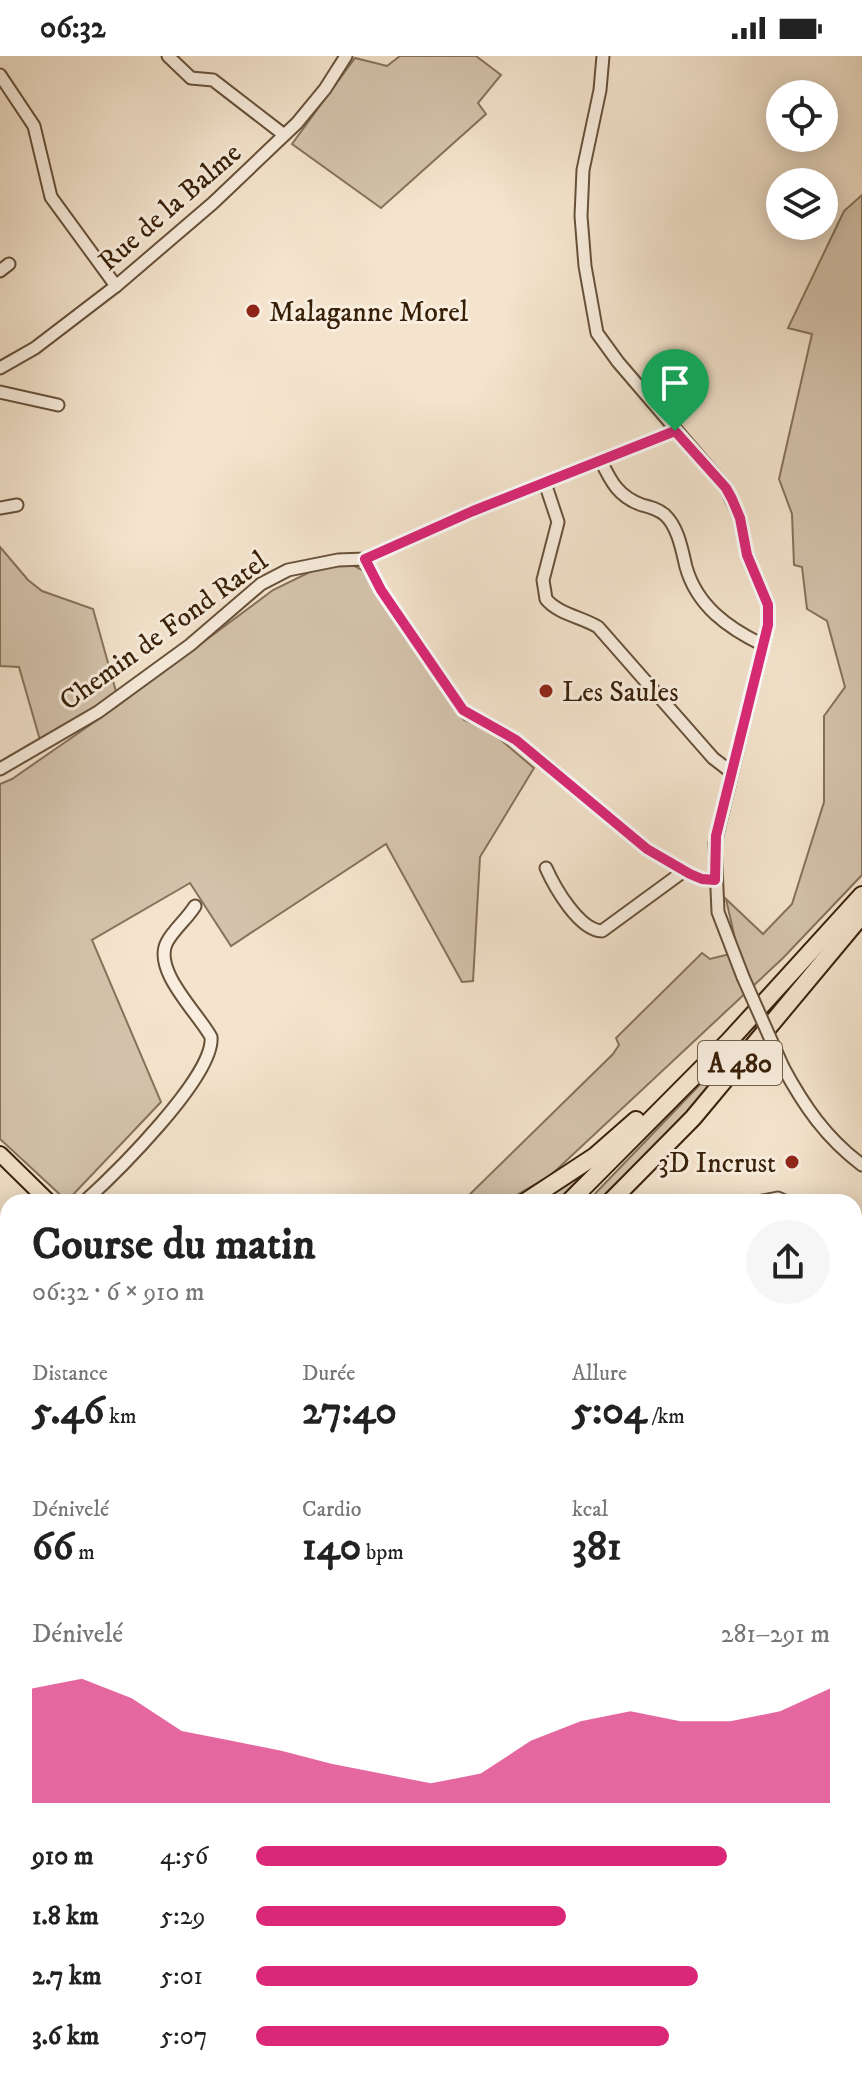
<!DOCTYPE html>
<html lang="fr">
<meta charset="utf-8">
<style>
body{margin:0;font-family:"IM FELL DW Pica",serif;background:#f6f6f6;color:#222;height:100vh;display:flex;flex-direction:column;font-size:30px;white-space:nowrap}
*{box-sizing:border-box;margin:0}
p{font-size:26px;color:#767676}
.icon{flex:none;width:44px;height:44px;fill:none;stroke:currentColor;stroke-width:2;stroke-linecap:round;stroke-linejoin:round}
.map{position:relative;flex:1;overflow:hidden}
.drawer{position:absolute;left:0px;top:1138px;width:862px;height:890px;display:flex;flex-direction:column;background:#fff;border-radius:24px 24px 0 0;box-shadow:0 4px 20px #0003}
.drawer>*{flex:none}
.controls{position:absolute;left:766px;top:24px;display:grid;gap:16px}
.controls a{display:grid;place-items:center;width:72px;height:72px;border-radius:50%;background:#fff;box-shadow:0 4px 20px #0003;font-size:40px}
.pin{position:absolute;display:grid;place-items:center;width:68px;height:68px;color:#fff;margin:-82px -34px;border-radius:50% 50% 50% 0;rotate:-45deg;box-shadow:0 0 8px #0007}
.pin .icon{rotate:45deg}
.round{display:grid;place-items:center;flex:none;width:84px;height:84px;border-radius:42px;background:#f6f6f6}
.head{display:flex;align-items:center;justify-content:space-between;height:136px;padding:0 32px}
h1{font-size:44px;font-weight:700;line-height:60px}
.figures{display:grid;grid-template-columns:repeat(3,1fr);gap:12px;height:136px;padding:8px 32px}
.figures div{display:grid;align-content:center}
.figures b{font-size:40px;font-weight:700}
.figures small{font-size:22px;font-weight:400}
.figures p{font-size:22px}
.chart{height:224px;padding:16px 32px}
.chart p{display:flex;justify-content:space-between}
.chart svg{width:100%;height:144px;margin-top:8px;fill:#db2777;opacity:.7}
ul{padding:0 32px;list-style:none;font-size:26px}
li{display:grid;grid-template-columns:128px 96px 1fr;align-items:center;height:60px}
li i{height:20px;border-radius:10px;background:#db2777}
.status{display:flex;justify-content:space-between;align-items:center;height:56px;padding:0 40px;background:#fff;direction:ltr}
.status svg{height:22px;fill:currentColor}
.map>svg:first-child{display:block}
.green{fill:#d4c3ac;stroke:#86725a;stroke-width:2}
.lines{fill:none;stroke-linecap:round;stroke-linejoin:round}
.stream{stroke:#826d56;stroke-width:3}
.minor-casing{stroke:#675139;stroke-width:15}
.major-casing{stroke:#382008;stroke-width:18}
.highway-casing{stroke:#382008;stroke-width:20}
.minor{stroke:#f8edde;stroke-width:11}
.major{stroke:#f4e4cd;stroke-width:14}
.highway{stroke:#f4e4cd;stroke-width:16}
.minor-bridge-casing{stroke:#675139;stroke-width:15;stroke-linecap:butt}
.minor-bridge{stroke:#f8edde;stroke-width:11}
.route-casing{stroke:#fff;stroke-width:16}
.route{stroke:#db2777;stroke-width:10}
.poi-dot{fill:#8f2418;stroke:#f8edde;stroke-width:3}
.labels{text-anchor:middle;stroke-width:6;stroke-linejoin:round;paint-order:stroke}
.shield{fill:#f8edde;stroke:#725e48;stroke-width:2}
.shield-label{font-size:26px;font-weight:bold;fill:#382008}
.street-label{font-size:28px;fill:#382008;stroke:#f8edde}
.poi-label{font-size:28px;fill:#382008;stroke:#f8edde;text-anchor:start}
</style>
<div class="status"><b>06:32</b><svg viewBox="0 0 49 12"><path d="M0 12V9h3v3zM5 12V6h3v6zM10 12V3h3v9zM15 12V0h3v12zM26 1h20v11H26zM47 4h2v5h-2z"/></svg></div>
<div class="map">
<svg width="862" height="2027" viewBox="0 0 862 2027">
<rect width="100%" height="100%" fill="#f4e4cd"/>
<filter id="stains"><feTurbulence type="fractalNoise" baseFrequency=".0025" numOctaves="4"/><feColorMatrix values="0 0 0 0 .2 0 0 0 0 .09 0 0 0 0 .02 0 0 0 .5 -.17"/></filter>
<radialGradient id="worn" r=".72"><stop offset=".6" stop-color="#630" stop-opacity="0"/><stop offset="1" stop-color="#630" stop-opacity=".3"/></radialGradient>
<g class="green">
<path d="M400 0H476L501 19 478 47 486 58 381 152 292 88 355 2 387 10Z"/>
<path d="M862 139V819L783 902 551 1119 505 1146H462L613 998 619 989 616 982 702 897 710 903 738 896 726 843 763 878 792 848 824 746V660L845 631 827 565 807 553 802 511 794 509 792 458 779 423 812 278 788 272 844 155Z"/>
<path d="M0 491 28 524 42 535 93 553 117 639 40 684 19 611 0 610Z"/>
<path d="M351 508 364 515 447 642 464 664 488 673 534 712 480 801 473 925 462 926 386 788 231 890 190 827 92 884 161 1046 67 1145 0 1083V728L12 723 116 651 273 534 316 513Z"/>
<path d="M756 966 759 973 696 1050 597 1146H587L715 1013 714 1010Z"/>
<path d="M576 1120 579 1123 556 1146H533Z"/>
<path d="M862 1334V1523L854 1525V1339Z"/>
</g>
<g class="lines">
<g class="stream">
<path d="M854 1329 862 1324"/>
<path d="M0 1578 8 1584"/>
<path d="M0 1653 8 1645"/>
</g>
<defs>
<g id="minor">
<path d="M168 0 191 22 213 24 283 78"/>
<path d="M603 0 600 34 583 114 581 160 585 210 597 277 618 306 726 432 740 462 747 499 768 549V569L715 787 718 856 743 921"/>
<path d="M0 19 34 70 51 141 116 230"/>
<path d="M0 215 9 208"/>
<path d="M0 312 35 292 116 230 213 147 297 67 325 33 346 0"/>
<path d="M0 336 58 349"/>
<path d="M601 405C611 426 619 441 642 449 650 451 658 453 665 459 678 471 682 494 686 511 697 550 728 572 763 589"/>
<path d="M545 427 558 466 543 524 546 543C558 558 582 561 598 571L713 702 731 716"/>
<path d="M0 452 17 449"/>
<path d="M365 503 381 534 463 654 516 684 647 793 690 818 702 823 715 824"/>
<path d="M0 713 98 656 190 589 261 528 288 514 338 504 365 503 473 455 675 375"/>
<path d="M546 812C555 832 579 874 602 875L684 815"/>
<path d="M783 1011C804 1050 826 1082 862 1109"/>
<path d="M84 1146C114 1119 215 1020 211 981 198 957 152 914 167 886 174 873 187 863 195 850"/>
<path d="M757 1146 778 1142 787 1146"/>
<path d="M854 1198 862 1204"/>
<path d="M854 1593 862 1607"/>
<path d="M854 1642 862 1632"/>
<path d="M854 1949 862 1964"/>
<path d="M791 2020 794 2027"/>
<path d="M482 2027 516 2020"/>
</g>
<g id="major">
<path d="M0 1098 49 1146"/>
<path d="M854 1563 862 1570"/>
<path d="M854 1885 862 1881"/>
<path d="M616 2027 623 2020"/>
</g>
<g id="highway">
<path d="M525 1146 595 1100 636 1064"/>
<path d="M569 1146 729 985 862 839"/>
<path d="M610 1146 693 1062 862 859"/>
<path d="M0 1717 8 1709"/>
<path d="M0 1739 8 1731"/>
</g>
</defs>
<use href="#minor" class="minor-casing"/>
<use href="#major" class="major-casing"/>
<use href="#highway" class="highway-casing"/>
<use href="#minor" class="minor"/>
<use href="#major" class="major"/>
<use href="#highway" class="highway"/>
<defs>
<path id="minor-bridge" d="M743 921 783 1011"/>
</defs>
<use href="#minor-bridge" class="minor-bridge-casing"/>
<use href="#minor-bridge" class="minor-bridge"/>
</g>
<g class="lines">
<defs>
<path id="route" d="M675 375 726 432 732 443 740 462 747 499 768 549V569L716 780 715 824 702 823 690 818 647 793 516 684 463 654 381 534 365 503 473 455Z"/>
</defs>
<use href="#route" class="route-casing"/>
<use href="#route" class="route"/>
</g>
<g class="poi-dot">
<circle cx="253" cy="255" r="8"/>
<circle cx="546" cy="635" r="8"/>
<circle cx="792" cy="1106" r="8"/>
</g>
<g class="labels">
<rect class="shield" x="698" y="985" width="84" height="44" rx="6"/>
<g class="shield-label">
<text x="740" y="1016">A 480</text>
</g>
<g class="street-label">
<text transform="translate(169 150) rotate(-41)" y="10">Rue de la Balme</text>
<text transform="translate(163 574) rotate(-36)" y="10">Chemin de Fond Ratel</text>
</g>
<g class="poi-label">
<text x="269" y="265">Malaganne Morel</text>
<text x="562" y="645">Les Saules</text>
<text x="776" y="1116" text-anchor="end">3D Incrust</text>
</g>
</g>
<rect width="100%" height="100%" filter="url(#stains)"/>
<rect width="100%" height="100%" fill="url(#worn)"/>
</svg>
<div class="controls">
<a><svg class="icon" aria-label="locate" viewBox="0 0 24 24"><circle cx="12" cy="12" r="6"/><path d="M12 2v4M12 18v4M2 12h4M18 12h4"/></svg></a>
<a><svg class="icon" aria-label="layers" viewBox="0 0 24 24"><path d="M12 4l9 5-9 5-9-5zM3 14l9 5 9-5"/></svg></a>
</div>
<div class="pin" style="left:675px;top:375px;background:#1e9e55"><svg class="icon" aria-label="arrive" viewBox="0 0 24 24"><path d="M6 21V4h12l-3 4 3 4H6"/></svg></div>
<section class="drawer">
<div class="head"><div><h1>Course du matin</h1><p>06:32 · 6 × 910 m</p></div><a class="round"><svg class="icon" aria-label="share" viewBox="0 0 24 24"><path d="M12 15V3M7 8l5-5 5 5M5 13v7h14v-7"/></svg></a></div>
<div class="figures">
<div><p>Distance</p><b>5.46<small> km</small></b></div>
<div><p>Durée</p><b>27:40</b></div>
<div><p>Allure</p><b>5:04<small> /km</small></b></div>
</div>
<div class="figures">
<div><p>Dénivelé</p><b>66<small> m</small></b></div>
<div><p>Cardio</p><b>140<small> bpm</small></b></div>
<div><p>kcal</p><b>381</b></div>
</div>
<div class="chart"><p><span>Dénivelé</span>281–291 m</p>
<svg viewBox="0 0 160 44" preserveAspectRatio="none"><path d="M0 44V9L10 6L20 12L30 22L40 25L50 28L60 32L70 35L80 38L90 35L100 25L110 19L120 16L130 19L140 19L150 16L160 9V44z"/></svg>
</div>
<ul>
<li><b>910 m</b>4:56<i style="width:82%"></i></li>
<li><b>1.8 km</b>5:29<i style="width:54%"></i></li>
<li><b>2.7 km</b>5:01<i style="width:77%"></i></li>
<li><b>3.6 km</b>5:07<i style="width:72%"></i></li>
</ul>
</section>
</div>
